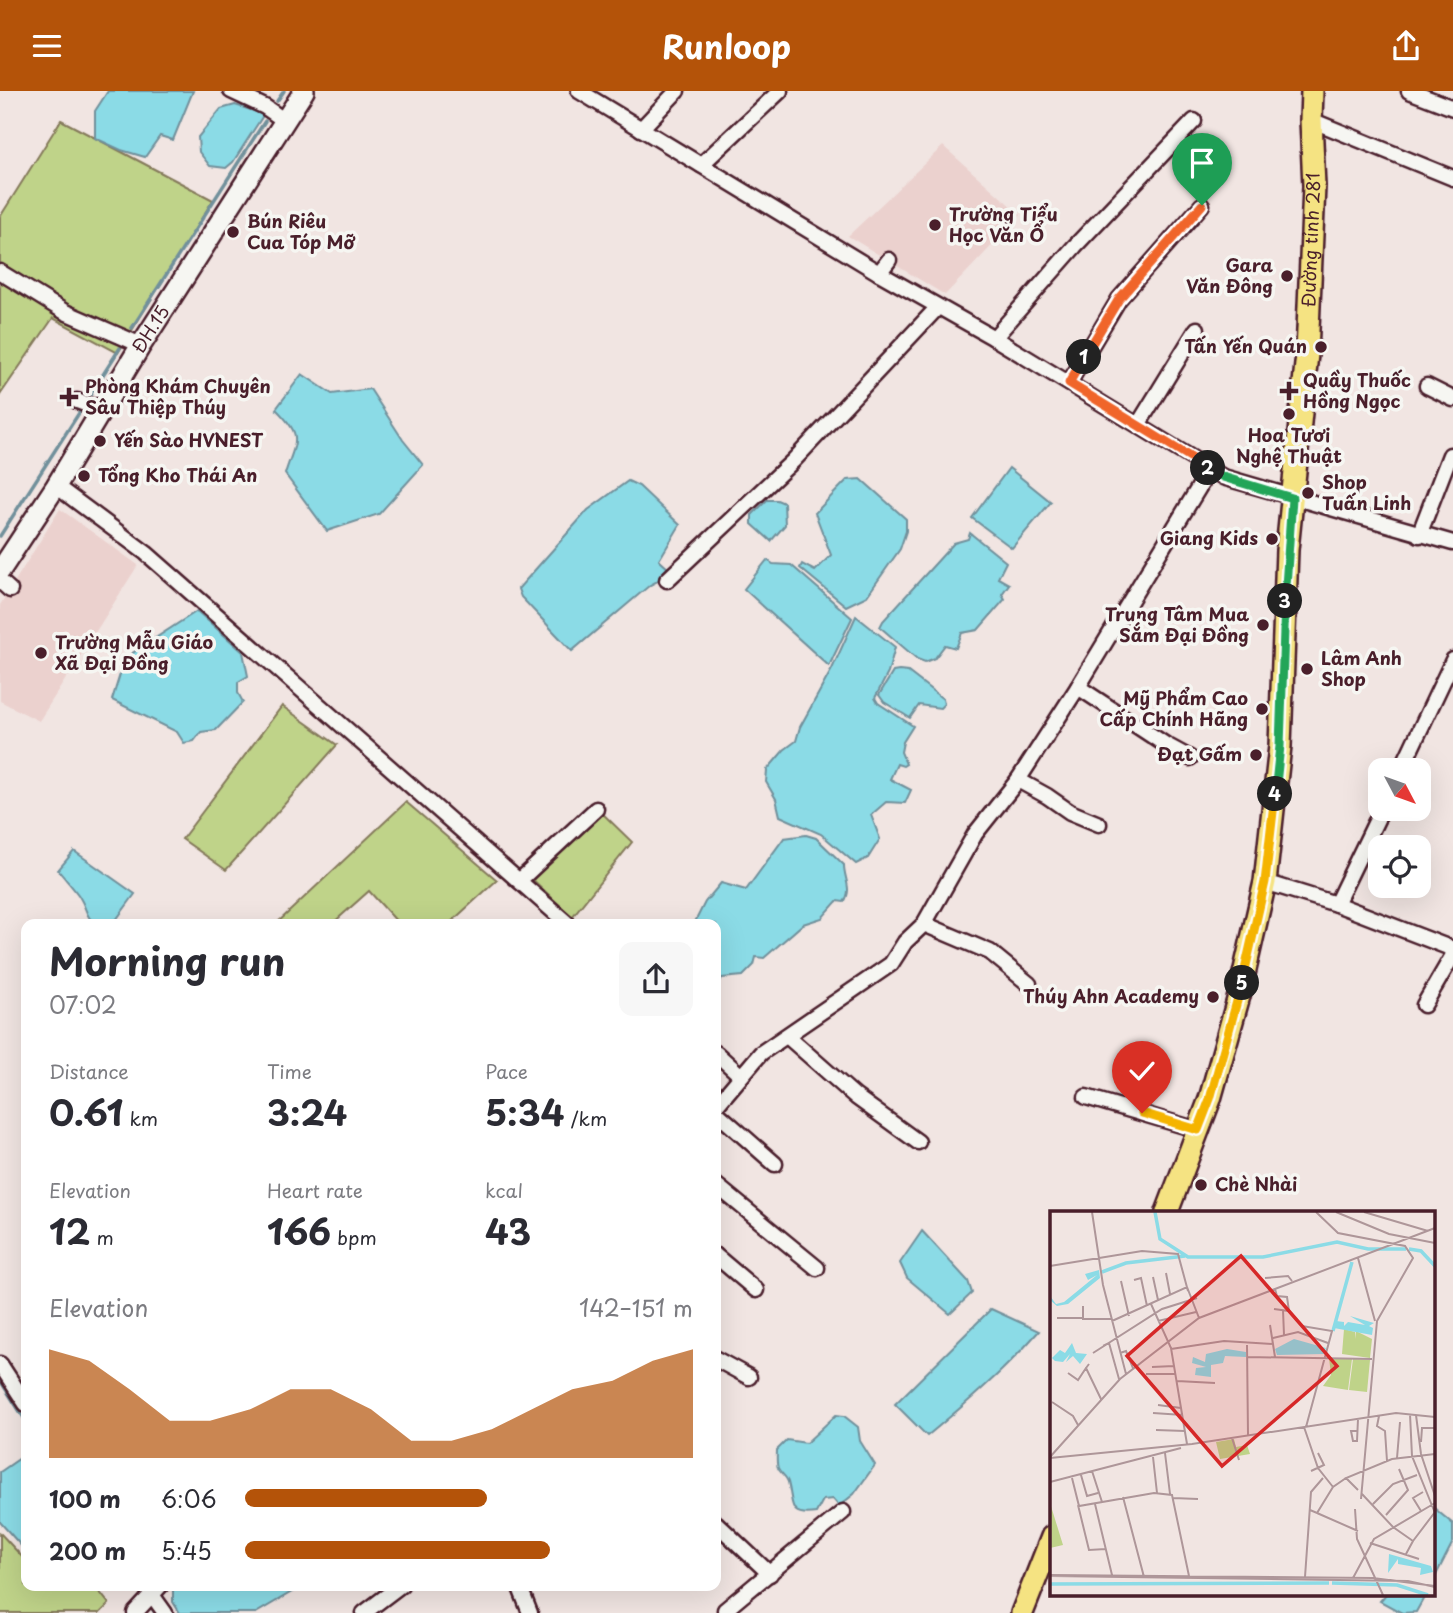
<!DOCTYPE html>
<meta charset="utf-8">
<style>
body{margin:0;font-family:"Playpen Sans",sans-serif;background:#f7f7f7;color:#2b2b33;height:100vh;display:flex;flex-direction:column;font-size:26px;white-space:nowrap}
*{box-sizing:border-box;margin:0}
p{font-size:23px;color:#7c7c81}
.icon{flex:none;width:38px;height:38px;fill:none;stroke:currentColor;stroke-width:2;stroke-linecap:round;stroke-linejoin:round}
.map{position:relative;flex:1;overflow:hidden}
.panel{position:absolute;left:21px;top:828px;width:700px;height:672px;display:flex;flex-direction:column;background:#fff;border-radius:14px;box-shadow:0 7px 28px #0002}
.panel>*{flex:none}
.needle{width:46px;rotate:131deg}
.tools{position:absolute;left:1368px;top:667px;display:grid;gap:14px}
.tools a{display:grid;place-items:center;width:63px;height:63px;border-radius:14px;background:#fff;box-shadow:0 7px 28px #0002;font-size:35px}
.pin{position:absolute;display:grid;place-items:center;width:60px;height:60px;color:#fff;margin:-72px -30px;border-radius:50% 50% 50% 0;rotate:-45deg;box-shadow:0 0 7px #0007}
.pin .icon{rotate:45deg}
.km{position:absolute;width:35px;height:35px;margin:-18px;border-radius:50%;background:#222;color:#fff;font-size:19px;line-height:35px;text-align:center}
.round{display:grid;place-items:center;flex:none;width:74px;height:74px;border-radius:14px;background:#f7f7f7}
.headline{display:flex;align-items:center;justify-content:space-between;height:119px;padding:0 28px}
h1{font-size:38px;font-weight:700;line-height:52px}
.stats{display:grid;grid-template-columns:repeat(3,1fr);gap:10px;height:119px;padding:7px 28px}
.stats div{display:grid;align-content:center}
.stats b{font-size:35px;font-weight:700}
.stats small{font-size:19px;font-weight:400}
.stats p{font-size:19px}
.chart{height:196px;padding:14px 28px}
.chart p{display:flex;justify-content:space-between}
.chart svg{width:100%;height:126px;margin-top:7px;fill:#b45309;opacity:.7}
ul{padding:0 28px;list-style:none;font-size:23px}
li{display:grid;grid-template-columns:112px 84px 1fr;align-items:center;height:52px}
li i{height:18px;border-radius:9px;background:#b45309}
header{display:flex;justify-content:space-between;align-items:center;height:91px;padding:0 28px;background:#b45309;color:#fff;font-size:32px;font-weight:700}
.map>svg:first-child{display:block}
.built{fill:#ebd1ce}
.green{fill:#bfd389;stroke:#84795a;stroke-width:2}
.water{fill:#8bdbe6;stroke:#71909b;stroke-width:2}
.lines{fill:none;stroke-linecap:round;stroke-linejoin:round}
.stream{stroke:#71909b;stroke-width:3.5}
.street-casing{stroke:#4a1f2b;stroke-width:19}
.secondary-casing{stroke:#4a1f2b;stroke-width:24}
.primary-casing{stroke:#4a1f2b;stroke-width:26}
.street{stroke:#f6f6f2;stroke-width:14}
.secondary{stroke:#f6f6f2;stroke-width:19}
.primary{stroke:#f5e382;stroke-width:21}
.split-1-casing{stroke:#fff;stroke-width:14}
.split-2-casing{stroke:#fff;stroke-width:14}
.split-3-casing{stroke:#fff;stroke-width:14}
.split-4-casing{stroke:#fff;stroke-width:14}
.split-5-casing{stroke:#fff;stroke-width:14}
.split-6-casing{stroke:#fff;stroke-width:14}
.split-1{stroke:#f0652b;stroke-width:9}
.split-2{stroke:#f0652b;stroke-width:9}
.split-3{stroke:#22a559;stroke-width:9}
.split-4{stroke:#22a559;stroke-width:9}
.split-5{stroke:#f5b400;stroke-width:9}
.split-6{stroke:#f5b400;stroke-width:9}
.poi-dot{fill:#4a1f2b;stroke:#f6f6f2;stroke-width:2.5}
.labels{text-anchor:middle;stroke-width:7;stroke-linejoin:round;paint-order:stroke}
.poi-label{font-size:18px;font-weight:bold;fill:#4a1f2b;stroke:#f6f6f2;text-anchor:start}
.street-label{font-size:18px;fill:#4a1f2b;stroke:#f6f6f2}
.inset-river{fill:none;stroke:#8bdbe6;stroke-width:3.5}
.inset-road{fill:none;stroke:#ae9699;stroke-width:2}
.view{fill:#d62828;fill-opacity:0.15;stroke:#d62828;stroke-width:3.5}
.inset-edge{fill:none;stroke:#4a1f2b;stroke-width:3.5}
</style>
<header><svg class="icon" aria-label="menu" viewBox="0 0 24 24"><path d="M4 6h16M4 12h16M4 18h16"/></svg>Runloop<svg class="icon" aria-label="share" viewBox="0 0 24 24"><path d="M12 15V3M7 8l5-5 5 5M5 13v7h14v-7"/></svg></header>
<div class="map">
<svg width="1453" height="1522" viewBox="0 0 1453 1522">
<rect width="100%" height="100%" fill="#f1e5e2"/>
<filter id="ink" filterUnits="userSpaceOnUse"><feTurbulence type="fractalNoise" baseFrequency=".0143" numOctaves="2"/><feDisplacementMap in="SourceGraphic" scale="14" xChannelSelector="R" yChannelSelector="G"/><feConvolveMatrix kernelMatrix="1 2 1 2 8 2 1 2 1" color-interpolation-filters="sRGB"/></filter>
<g filter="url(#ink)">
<g class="built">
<path d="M943 55 1021 124 945 204 848 145Z"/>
<path d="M60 418 138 474 39 630 0 610V514Z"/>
</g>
<g class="green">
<path d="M61 29 213 109 118 262 53 227 0 304V126Z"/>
<path d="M282 615 337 654 226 779 182 748Z"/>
<path d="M406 711 497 789 449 833H399L369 800 332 833H276Z"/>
<path d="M599 719 632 751 572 826 528 784Z"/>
<path d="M0 1442 26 1470V1494L95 1495 109 1513 100 1522H0Z"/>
</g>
<g class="water">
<path d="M108 0H193L173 49 160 45 145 66 121 59 95 47V20Z"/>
<path d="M235 14 264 23 233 71 226 77 210 75 199 61 198 46 221 18Z"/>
<path d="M302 283 332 303 370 298 403 349 423 374 379 423 327 440 285 383C296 348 304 346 276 318Z"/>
<path d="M1009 377 1051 411 1012 457 972 427Z"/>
<path d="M861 388 906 428V440L900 458 867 505 846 515 800 477 802 473 815 480 831 464 815 422 847 389Z"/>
<path d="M628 390 639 395 680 434 659 469 670 479 667 485 650 494 572 560 521 506 518 498 588 419Z"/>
<path d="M767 409H777L784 412 785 434 771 450 752 433V424Z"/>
<path d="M970 442 1006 471 998 487 1009 493 1002 503 1005 508 978 539 962 542 956 557 945 554 935 567 925 571 917 568 880 536 883 530 954 452 968 448Z"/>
<path d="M767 469 773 473 791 474 852 527 829 575 744 498Z"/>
<path d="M197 520 243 561 248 585 238 591V602L243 611 216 639 201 641 194 650 184 652 177 641 112 609 125 567Z"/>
<path d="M856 525 895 556 888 582 875 607 878 612 913 635 903 651 901 661 906 673 903 675 897 673 890 688 911 699 905 712 886 711 871 724 880 748 868 767 856 773 821 743 780 725 776 708 766 691 767 679 784 659 796 650 800 636 832 578Z"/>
<path d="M899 580 908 581 943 608 944 613 940 617 919 614 910 627 884 611 879 604 893 581Z"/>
<path d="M806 744 816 747 844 774C844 788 853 798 844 811L837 810 822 827 803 833 764 867 756 866 754 874 743 885 722 887 716 896V833H694L705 811 721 792 746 799 784 747Z"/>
<path d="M74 760 135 803 113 833C82 833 92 826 79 805 73 796 65 788 58 779Z"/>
<path d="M922 1140 968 1190 972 1202 950 1223 907 1187 900 1172Z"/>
<path d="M991 1218 1039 1240C1005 1279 967 1312 927 1345L895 1313Z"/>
<path d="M836 1324 844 1325 858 1336 860 1350 875 1374 854 1403 839 1415 833 1408 823 1409 816 1422C787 1426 794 1413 788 1391 786 1385 780 1382 778 1377 776 1372 777 1364 777 1359L787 1349 806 1352Z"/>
<path d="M26 1363V1454L24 1458 0 1431V1381Z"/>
<path d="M1434 1417 1453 1433V1451L1434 1488Z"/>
<path d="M173 1495V1494L302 1495 256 1522H180L173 1511Z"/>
<path d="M1386 1503H1426L1416 1521 1402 1522 1380 1510Z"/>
</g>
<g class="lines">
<g class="stream">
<path d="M277 10 284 0"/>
<path d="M132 237 265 30"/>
<path d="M90 304 120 257"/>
<path d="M0 445 79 322"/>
<path d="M0 1289 26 1330"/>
<path d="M137 1494 144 1506"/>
<path d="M149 1512 155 1522"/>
</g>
<defs>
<g id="street">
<path d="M231 0 265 16 285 30"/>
<path d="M579 0 879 182 994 247 1223 386 1453 452"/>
<path d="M1409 0 1453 17"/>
<path d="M1311 29 1453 87"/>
<path d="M641 38 677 0"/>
<path d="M701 74 780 0"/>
<path d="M0 181 65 221 141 254"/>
<path d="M879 182 889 169"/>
<path d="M994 247 1075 155 1194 30"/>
<path d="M1069 292 1119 208 1202 114"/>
<path d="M1427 295 1453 308"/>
<path d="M77 310 101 319"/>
<path d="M1138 334 1197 238"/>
<path d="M56 395 146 462 568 833"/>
<path d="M1419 444 1450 364"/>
<path d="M667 489 793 370 937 217"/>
<path d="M0 490 10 499"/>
<path d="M1078 596 1166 654 1190 667"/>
<path d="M1401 679 1453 569"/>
<path d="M1018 689 1047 705 1070 721 1099 733"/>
<path d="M519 790 596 718"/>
<path d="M1265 791 1336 813 1453 858"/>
<path d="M1336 813 1382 718"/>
<path d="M924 833 990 861 1029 893"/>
<path d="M1424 914 1453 864"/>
<path d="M787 945 856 1006 918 1051"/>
<path d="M716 962 740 984"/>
<path d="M1086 1006 1198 1039"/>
<path d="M716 1015 761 962 891 873 905 851 924 833 975 743 1018 689 1078 596 1210 378"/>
<path d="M716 1021 775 1073"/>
<path d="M716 1094 817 1177"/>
<path d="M716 1165 756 1199"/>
<path d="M716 1268 749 1286"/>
<path d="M0 1273 26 1313"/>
<path d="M716 1432 770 1483"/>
<path d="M145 1494 165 1522"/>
<path d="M519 1494 530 1522"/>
<path d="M135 1522 161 1494"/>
<path d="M364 1522 401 1494"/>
<path d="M729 1522 725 1519 843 1421"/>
</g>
<g id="secondary">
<path id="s1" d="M0 480 56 395 141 254 304 0"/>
</g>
<g id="primary">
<path id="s2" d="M1167 1121 1210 1008 1239 905 1265 791 1280 655 1287 459 1307 263 1314 95 1311 29 1312 0"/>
<path d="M1022 1522 1052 1446"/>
</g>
</defs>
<use href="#street" class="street-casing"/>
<use href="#secondary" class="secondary-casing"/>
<use href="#primary" class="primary-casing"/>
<use href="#street" class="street"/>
<use href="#secondary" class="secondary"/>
<use href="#primary" class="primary"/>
</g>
</g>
<g class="lines" filter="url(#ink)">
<defs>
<path id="split-1" d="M1084 266 1119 208 1202 114"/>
<path id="split-2" d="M1084 266 1069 292 1208 377"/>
<path id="split-3" d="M1208 377 1223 386 1292 407 1285 510"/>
<path id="split-4" d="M1275 703 1280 655 1285 510"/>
<path id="split-5" d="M1242 892 1265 791 1275 703"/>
<path id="split-6" d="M1142 1022 1198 1039 1210 1008 1242 892"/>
</defs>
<use href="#split-1" class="split-1-casing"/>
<use href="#split-2" class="split-2-casing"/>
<use href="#split-3" class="split-3-casing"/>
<use href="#split-4" class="split-4-casing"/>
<use href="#split-5" class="split-5-casing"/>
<use href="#split-6" class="split-6-casing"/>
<use href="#split-1" class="split-1"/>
<use href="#split-2" class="split-2"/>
<use href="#split-3" class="split-3"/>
<use href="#split-4" class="split-4"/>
<use href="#split-5" class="split-5"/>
<use href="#split-6" class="split-6"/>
</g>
<g class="poi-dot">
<circle cx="935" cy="134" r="7"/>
<circle cx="233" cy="141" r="7"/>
<circle cx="1287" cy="185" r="7"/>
<circle cx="1321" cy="256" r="7"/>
<path d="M1285.5 289.5h7v7h7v7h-7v7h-7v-7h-7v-7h7z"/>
<path d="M65.5 295.5h7v7h7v7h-7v7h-7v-7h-7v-7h7z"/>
<circle cx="1289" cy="323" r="7"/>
<circle cx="100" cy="350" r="7"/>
<circle cx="84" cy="385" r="7"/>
<circle cx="1308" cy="402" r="7"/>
<circle cx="1272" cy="448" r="7"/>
<circle cx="1263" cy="534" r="7"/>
<circle cx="41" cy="562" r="7"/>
<circle cx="1307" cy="578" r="7"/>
<circle cx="1262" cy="618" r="7"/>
<circle cx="1256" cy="664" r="7"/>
<circle cx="1213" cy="906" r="7"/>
<circle cx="1201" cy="1094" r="7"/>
</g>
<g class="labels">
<g class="poi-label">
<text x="949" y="130">Trường Tiểu<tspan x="949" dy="21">Học Văn Ổ</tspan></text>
<text x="247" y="137">Bún Riêu<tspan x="247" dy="21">Cua Tóp Mỡ</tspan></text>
<text x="1273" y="181" text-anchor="end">Gara<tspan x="1273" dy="21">Văn Đông</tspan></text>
<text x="1307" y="262" text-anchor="end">Tấn Yến Quán</text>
<text x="1303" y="296">Quầy Thuốc<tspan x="1303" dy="21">Hồng Ngọc</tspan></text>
<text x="85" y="302">Phòng Khám Chuyên<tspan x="85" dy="21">Sâu Thiệp Thúy</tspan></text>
<text x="1289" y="351" text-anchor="middle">Hoa Tươi<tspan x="1289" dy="21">Nghệ Thuật</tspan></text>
<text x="114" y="356">Yến Sào HVNEST</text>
<text x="98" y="391">Tổng Kho Thái An</text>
<text x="1322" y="398">Shop<tspan x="1322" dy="21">Tuấn Linh</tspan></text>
<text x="1258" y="454" text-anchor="end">Giang Kids</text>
<text x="1249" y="530" text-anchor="end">Trung Tâm Mua<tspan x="1249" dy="21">Sắm Đại Đồng</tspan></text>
<text x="55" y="558">Trường Mẫu Giáo<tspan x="55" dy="21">Xã Đại Đồng</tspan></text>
<text x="1321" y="574">Lâm Anh<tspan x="1321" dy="21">Shop</tspan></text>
<text x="1248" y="614" text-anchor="end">Mỹ Phẩm Cao<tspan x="1248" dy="21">Cấp Chính Hãng</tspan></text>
<text x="1242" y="670" text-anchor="end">Đạt Gấm</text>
<text x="1199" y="912" text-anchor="end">Thúy Ahn Academy</text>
<text x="1215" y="1100">Chè Nhài</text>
</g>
<g class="street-label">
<text dy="6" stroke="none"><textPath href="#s2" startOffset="989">Đường tỉnh 281</textPath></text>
<text dy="6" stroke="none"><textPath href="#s1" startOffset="285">ĐH.15</textPath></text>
</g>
</g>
<g transform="translate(1050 1120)">
<rect width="385" height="385" fill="#f1e5e2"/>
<path d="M294 118 305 121V128L306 120 322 128 320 147 292 143ZM279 147 302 148 298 179 273 175 281 164ZM303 148 320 149 317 181 299 179ZM184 228 186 236 197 234 200 243 170 248 166 231ZM0 292 13 334 0 337Z" fill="#bfd389"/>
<path d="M49 59 50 67 18 93 7 95 1 90 0 85 6 93 14 91 47 64 38 69 35 63ZM300 105 324 112 319 115 323 117 322 124 284 117 286 110 294 111V115L298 111 315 114ZM244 128 276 137 274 143 227 144 225 138ZM22 132 26 142 37 143 30 153 23 145 16 151 20 143 13 151 5 150 2 147 10 139 15 142ZM177 138 196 141V146L175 145 173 152 161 154V166L145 164 146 157 156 156 142 152 143 146 155 151 156 143ZM339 343 381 355 383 361 370 364 371 357 348 353V348L338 362Z" fill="#8bdbe6"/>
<path class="inset-river" d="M105 1 110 28 138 46H213L287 31 318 38H356M359 38 371 40 385 55M52 61 76 52 135 45M283 120 302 51M282 372 347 374 378 384M0 373 279 372"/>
<path class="inset-road" d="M42 1 53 74 76 163M266 1 288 22 355 35 363 47 327 110 311 288M286 1 339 23 385 32M314 1 378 20M308 47 325 110M0 55 92 40 128 43 138 80M116 62 120 83M103 66 108 89M215 67 238 65 242 70M84 69 91 67 97 95M71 70 79 105M101 93 121 137 137 233M33 95V108H62M224 98 239 100 237 86 227 85 225 78M233 99 234 124M7 107H33M62 110 137 76 149 107M108 110 146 101M220 114 225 146M252 115 282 120 256 216M223 127 248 121 278 132M197 134 198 224M53 135 59 132 69 168M121 138 174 130 223 133M43 142 112 98 147 87M70 142 76 140 83 157M197 146 322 148M39 153 36 157 51 188M102 156 124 155M18 162 28 169 36 157M96 163H125M127 170 165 172M2 191 23 205 28 214M108 194 131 197M103 202 133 204M360 203 362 245 385 302M366 204 371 243 385 285M329 205 327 215 335 220 337 250M254 216 268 257 283 276M106 219 135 220M308 220H301L303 230H307L308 208M182 227 189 249M371 231 372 217H385M115 242 120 283M0 246 70 168 149 107 385 17M103 246 107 282M0 247 142 233 346 202 385 206M347 247 350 211M42 260 52 291M261 260 274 254 268 242M31 264 37 285 48 282M22 267 29 295 104 282 122 284 139 365M0 271 131 237M308 279 296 267 342 248 385 243M312 283 343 316 363 330 356 343M73 286 94 366M123 287 148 288M45 293 62 364M323 293 343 273 367 264M28 294 39 339 56 338M305 298 307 328 333 384M260 299 267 302 283 276 296 267M371 300 363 287 373 281M267 302 308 320M336 304 358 279 349 258M363 330 385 301M320 332 369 348M0 364 323 367 385 375M0 365 358 370 385 376M255 366 261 281 273 267M303 367 324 328 385 292"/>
<path class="view" d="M191 45 287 155 172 255 77 145Z"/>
<rect width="385" height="385" class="inset-edge"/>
</g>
</svg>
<div class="tools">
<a><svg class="needle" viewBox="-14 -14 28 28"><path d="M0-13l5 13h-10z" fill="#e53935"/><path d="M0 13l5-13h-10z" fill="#7c7c81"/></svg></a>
<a><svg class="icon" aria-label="locate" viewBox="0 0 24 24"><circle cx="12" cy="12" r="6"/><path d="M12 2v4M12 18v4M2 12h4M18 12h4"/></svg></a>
</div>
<div class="pin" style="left:1202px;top:114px;background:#1e9e55"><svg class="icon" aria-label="arrive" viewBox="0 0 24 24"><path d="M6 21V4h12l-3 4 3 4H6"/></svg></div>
<div class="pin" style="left:1142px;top:1022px;background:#d93025"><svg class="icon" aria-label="check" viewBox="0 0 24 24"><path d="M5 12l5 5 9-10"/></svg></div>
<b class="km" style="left:1084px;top:266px">1</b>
<b class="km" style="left:1208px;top:377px">2</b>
<b class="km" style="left:1285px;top:510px">3</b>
<b class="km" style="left:1275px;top:703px">4</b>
<b class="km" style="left:1242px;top:892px">5</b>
<section class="panel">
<div class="headline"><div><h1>Morning run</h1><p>07:02</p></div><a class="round"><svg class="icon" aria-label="share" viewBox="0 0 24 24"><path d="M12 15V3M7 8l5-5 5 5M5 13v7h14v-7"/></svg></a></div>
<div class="stats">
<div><p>Distance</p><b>0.61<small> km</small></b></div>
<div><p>Time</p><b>3:24</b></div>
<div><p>Pace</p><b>5:34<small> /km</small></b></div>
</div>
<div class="stats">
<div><p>Elevation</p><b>12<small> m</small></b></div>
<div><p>Heart rate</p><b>166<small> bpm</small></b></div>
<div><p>kcal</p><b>43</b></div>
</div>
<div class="chart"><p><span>Elevation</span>142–151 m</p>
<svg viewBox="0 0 160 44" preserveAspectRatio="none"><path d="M0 44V6L10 10L20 20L30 31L40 31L50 27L60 20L70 20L80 27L90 38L100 38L110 34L120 27L130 20L140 17L150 10L160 6V44z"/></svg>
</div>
<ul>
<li><b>100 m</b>6:06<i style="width:54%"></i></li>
<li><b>200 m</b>5:45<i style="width:68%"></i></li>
</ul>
</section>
</div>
